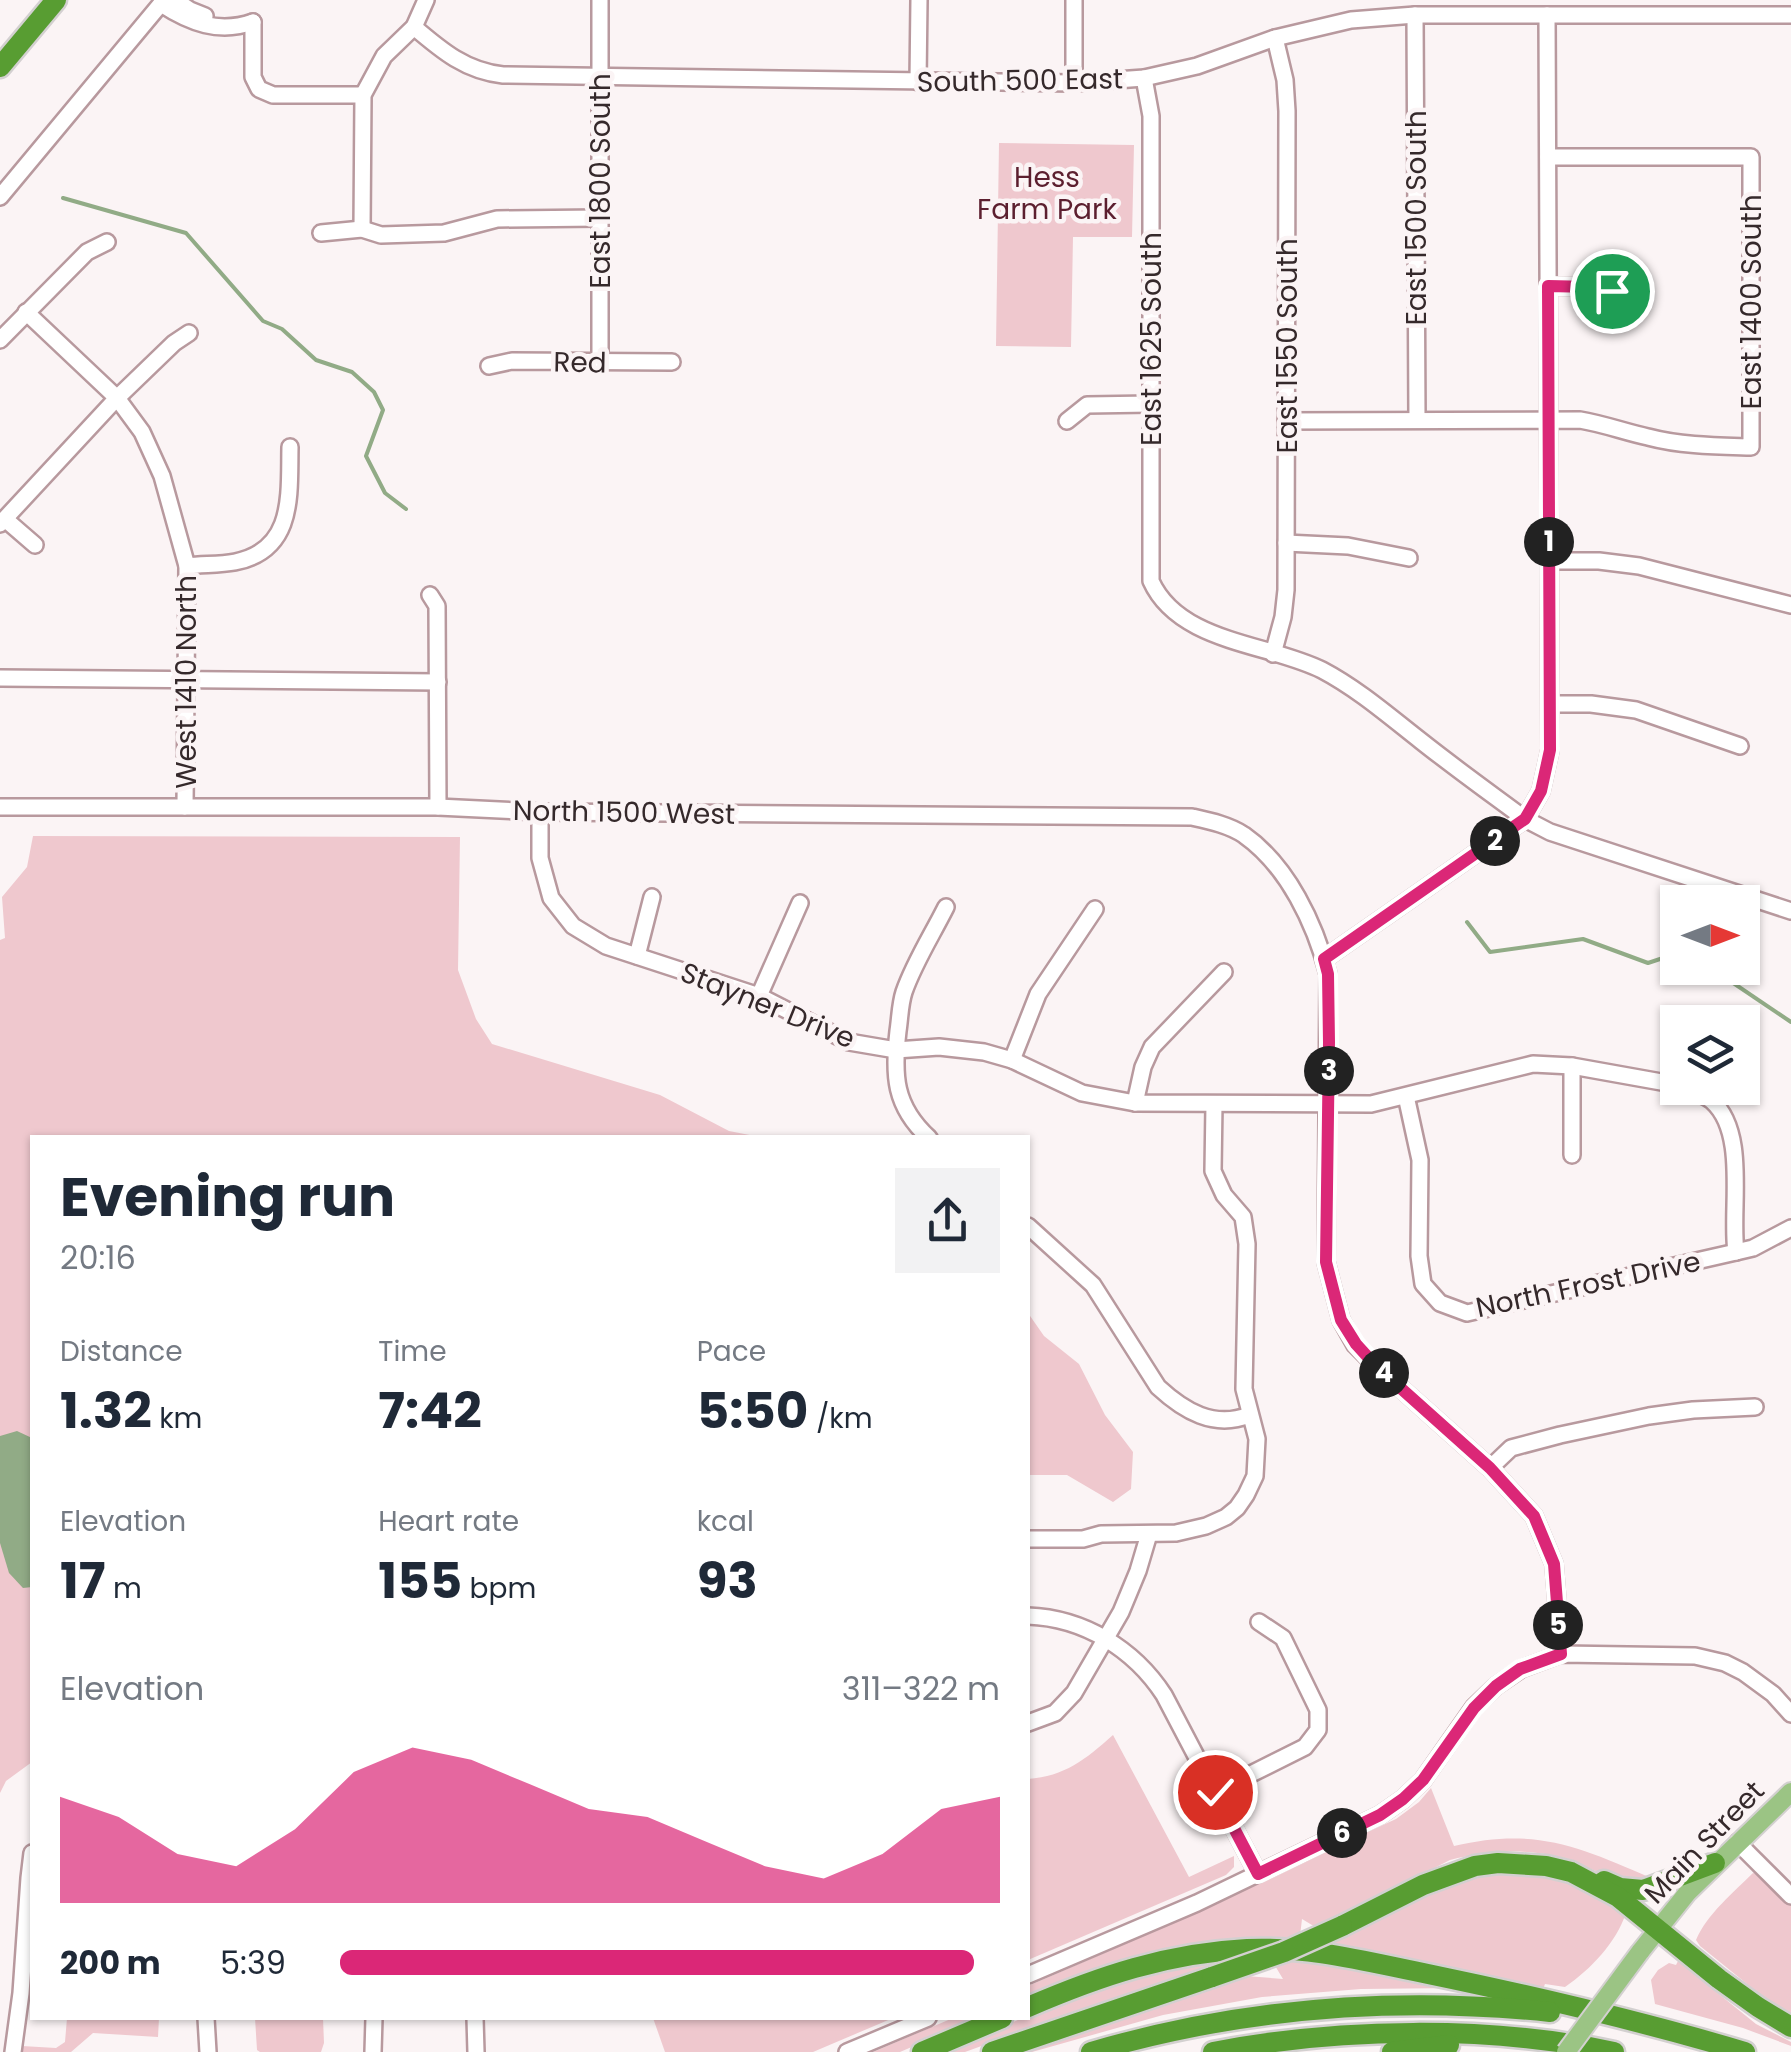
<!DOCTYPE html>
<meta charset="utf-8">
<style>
body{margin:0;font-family:Poppins,sans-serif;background:#f2f2f3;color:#1f2937;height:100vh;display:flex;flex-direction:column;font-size:38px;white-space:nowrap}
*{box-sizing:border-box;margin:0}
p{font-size:32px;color:#747a83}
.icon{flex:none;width:55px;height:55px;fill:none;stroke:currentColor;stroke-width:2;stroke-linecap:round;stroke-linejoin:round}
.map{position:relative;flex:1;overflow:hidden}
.drawer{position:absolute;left:30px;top:1135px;width:1000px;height:885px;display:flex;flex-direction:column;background:#fff;border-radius:0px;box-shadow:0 2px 8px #0004}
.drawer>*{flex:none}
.needle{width:65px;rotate:90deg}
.tools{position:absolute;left:1660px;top:885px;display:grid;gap:20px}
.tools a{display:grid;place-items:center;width:100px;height:100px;border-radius:0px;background:#fff;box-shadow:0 2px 8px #0004;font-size:50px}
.pin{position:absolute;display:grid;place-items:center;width:85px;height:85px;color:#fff;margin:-42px;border:5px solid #fff;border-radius:50%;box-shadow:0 2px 10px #0007}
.km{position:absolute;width:50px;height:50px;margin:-25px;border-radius:50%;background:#222;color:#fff;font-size:28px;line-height:50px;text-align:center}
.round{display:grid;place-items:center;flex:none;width:105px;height:105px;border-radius:0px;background:#f2f2f3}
.overview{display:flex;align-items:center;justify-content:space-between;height:170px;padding:0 30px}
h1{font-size:55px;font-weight:700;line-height:75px}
.metrics{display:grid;grid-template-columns:repeat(3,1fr);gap:15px;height:170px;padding:10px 30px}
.metrics div{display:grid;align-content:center}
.metrics b{font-size:50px;font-weight:700}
.metrics small{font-size:28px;font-weight:400}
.metrics p{font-size:28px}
.chart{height:280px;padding:20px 30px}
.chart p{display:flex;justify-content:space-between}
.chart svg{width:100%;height:180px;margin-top:10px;fill:#db2777;opacity:.7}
ul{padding:0 30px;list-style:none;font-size:32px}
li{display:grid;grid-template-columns:160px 120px 1fr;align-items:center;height:75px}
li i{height:25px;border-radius:12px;background:#db2777}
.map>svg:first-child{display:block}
.green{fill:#efc8ce}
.water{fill:#91ab86}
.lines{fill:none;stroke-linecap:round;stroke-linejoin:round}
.stream{stroke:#91ab86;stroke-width:4}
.minor-casing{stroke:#b8999e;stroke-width:20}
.major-casing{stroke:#d3d0d0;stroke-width:22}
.highway-casing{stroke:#d3d0d0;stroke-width:25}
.minor{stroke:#fff;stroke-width:15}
.major{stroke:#9bc484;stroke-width:18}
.highway{stroke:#589d32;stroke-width:20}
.major-bridge-casing{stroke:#d3d0d0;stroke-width:22;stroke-linecap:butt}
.highway-bridge-casing{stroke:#d3d0d0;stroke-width:25;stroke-linecap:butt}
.major-bridge{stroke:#9bc484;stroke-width:18}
.highway-bridge{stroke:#589d32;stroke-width:20}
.route-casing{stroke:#fff;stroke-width:20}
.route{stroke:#db2777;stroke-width:12}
.labels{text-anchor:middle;stroke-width:9;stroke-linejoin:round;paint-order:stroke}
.street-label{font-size:28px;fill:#35292b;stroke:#fbf4f5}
.park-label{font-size:28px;fill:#5c1f2f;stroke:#fbf4f5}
</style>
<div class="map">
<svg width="1791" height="2052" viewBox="0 0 1791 2052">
<rect width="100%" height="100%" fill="#fbf4f5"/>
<g class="green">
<path d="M999 143 1134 145 1132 237H1073L1071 347 996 346Z"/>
<path d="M33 836 460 837 458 970 476 1019 492 1044 660 1095 729 1131 760 1137 32 1138V1762L6 1781 0 1793V940L5 938 2 897 27 867Z"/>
<path d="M1028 1313 1044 1336 1079 1364 1105 1415 1133 1452 1131 1489 1113 1502 1067 1475H1028Z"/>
<path d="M1113 1735 1189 1877 1234 1856V1867L1226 1875 1028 1960V1779C1065 1776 1085 1760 1113 1735Z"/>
<path d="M1431 1788 1454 1846C1534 1827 1578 1846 1651 1878 1621 1890 1588 1864 1560 1857 1524 1848 1486 1851 1450 1860L1317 1928 1302 1919 1300 1936 1283 1941 1158 1952 1108 1965 1028 1997V1986L1111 1950 1396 1819 1419 1802Z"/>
<path d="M1499 1871 1543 1874 1578 1884 1626 1913C1616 1943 1591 1969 1565 1987L1545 1984 1543 1989 1332 1946 1331 1941 1449 1881Z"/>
<path d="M1753 1873 1762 1875 1791 1903V2014L1757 1992 1700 1946 1696 1940C1707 1914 1734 1892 1753 1873Z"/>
<path d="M1288 1958 1457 1988 1361 1989 1262 1997 1163 2015 1032 2052H1004L1246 1976 1283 1979 1274 1964Z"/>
<path d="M1234 1960 1235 1962 1089 2007 965 2052H940L1115 1980 1195 1963Z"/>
<path d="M1678 1961 1756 2024 1791 2042V2046L1743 2028 1655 2004 1651 1980 1658 1970 1669 1963 1676 1965Z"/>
<path d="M67 2018H159L158 2037 93 2033 71 2052H21L22 2046 56 2048 65 2042Z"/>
<path d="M255 2018H323L324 2043 321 2052H260L257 2050Z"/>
<path d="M653 2018H893L813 2052H665Z"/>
<path d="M953 2018H979L900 2052H873Z"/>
</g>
<path class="water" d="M17 1431 32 1438V1587L23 1588 9 1573 0 1543V1436Z"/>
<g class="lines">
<g class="stream">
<path d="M63 198 186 233 263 321 282 329 316 360 352 372 374 392 383 410 366 456 385 493 406 509"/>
<path d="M1467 922 1490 952 1583 939 1648 963 1678 953"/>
<path d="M1711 968 1791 1022"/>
</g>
<defs>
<g id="minor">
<path d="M175 0 190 10 205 16"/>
<path d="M161 4C190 23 219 34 253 22"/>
<path d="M1415 15 1417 420"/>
<path d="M253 22V77L259 89 273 95H363"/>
<path d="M414 27C442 51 466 71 503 75L1074 83 1144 78 1197 66 1275 38 1351 20 1415 15H1791"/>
<path d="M1144 78 1151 116V581C1179 643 1268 643 1322 670 1358 689 1389 716 1421 741 1455 768 1490 793 1525 819L1550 832 1791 911"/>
<path d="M918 82 919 0"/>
<path d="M1074 83V0"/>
<path d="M0 197 164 0"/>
<path d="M362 229 363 95 384 56 414 27 426 0"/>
<path d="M321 233 362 229 381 235 444 233 497 219 599 218"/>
<path d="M1548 286 1592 287 1613 291"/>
<path d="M26 312 117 398 142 432 162 476 187 566 185 807"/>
<path d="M0 340 87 252 107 242"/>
<path d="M600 362V0"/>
<path d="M489 366 512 361 672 362"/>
<path d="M1067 421 1087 405 1151 404"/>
<path d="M1286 421 1580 420C1604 424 1625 432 1648 437 1682 446 1717 446 1751 447V157H1548"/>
<path d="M5 519 35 545"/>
<path d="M0 524 117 398 174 343 189 333"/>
<path d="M1286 543 1348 546 1409 558"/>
<path d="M1549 561H1599L1639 566 1791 605"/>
<path d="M187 566C203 564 219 565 235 562 295 550 289 495 290 447"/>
<path d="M430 595 437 606 438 807"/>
<path d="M1273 654 1283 617 1286 590 1287 111 1285 80 1275 38"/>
<path d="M0 678 438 682"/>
<path d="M1550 704H1591L1636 710 1740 746"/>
<path d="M0 807H438L540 812 1192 817C1210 821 1229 825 1244 835 1288 866 1315 924 1328 974L1326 1262 1341 1320 1355 1345 1376 1366 1490 1468 1534 1516 1554 1564 1561 1654"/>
<path d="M540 812V858L551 898 573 926 606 946 759 996 849 1042 896 1050 939 1047 984 1052 1012 1060 1082 1093 1135 1103 1371 1104 1533 1064 1572 1066 1678 1085"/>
<path d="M637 956 652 897"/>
<path d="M1324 959 1525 819 1541 791 1550 750 1547 15"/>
<path d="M759 996 800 903"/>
<path d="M1012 1060 1038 994 1095 909"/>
<path d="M1684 1088C1693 1091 1705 1095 1712 1101 1748 1133 1730 1209 1736 1252"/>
<path d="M1406 1096 1420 1160 1419 1256 1423 1284 1440 1303 1467 1313 1736 1252 1753 1248 1791 1228"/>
<path d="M1135 1103 1143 1067 1152 1047 1224 972"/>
<path d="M929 1138C894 1106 893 1075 898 1031 900 1018 900 1004 904 992 914 963 932 935 946 907"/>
<path d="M1572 1155V1066"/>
<path d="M1028 1226 1093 1285 1158 1387C1184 1411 1214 1429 1249 1415"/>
<path d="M1490 1468 1511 1448 1560 1435 1649 1416 1693 1410 1755 1407"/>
<path d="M1028 1539H1083L1101 1534 1176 1533 1206 1526 1226 1517 1237 1508 1246 1495 1255 1476 1257 1439 1244 1389 1247 1244 1243 1217 1224 1195 1213 1171 1214 1104"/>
<path d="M1028 1616C1084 1618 1134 1649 1164 1695L1258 1874"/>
<path d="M1028 1723 1055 1713 1074 1693 1121 1612 1138 1571 1149 1534"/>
<path d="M1215 1792 1305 1747 1318 1730V1710L1283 1638 1259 1622"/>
<path d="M1737 1842 1791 1896"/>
<path d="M1028 1975 1197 1903 1380 1815 1403 1799 1423 1780 1474 1707 1496 1686 1521 1669 1561 1654 1695 1656 1725 1663 1743 1672 1773 1694 1791 1714"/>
<path d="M206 2018 208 2052"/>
<path d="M475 2018 476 2052"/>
<path d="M13 2052 21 1993 29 1878 32 1853"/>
<path d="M373 2052 374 2018"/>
<path d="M847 2052 928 2018"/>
</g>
<path id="major" d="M1640 1952 1688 1892 1791 1792"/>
<g id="highway">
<path d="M0 67 56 0"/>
<path d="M1604 1881 1620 1888 1643 1890 1715 1863"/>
<path d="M1342 1926 1423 1885 1475 1866 1498 1863 1546 1866 1571 1872 1618 1897 1719 1979 1758 2007 1791 2027"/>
<path d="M1028 2007C1100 1976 1168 1953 1247 1949 1308 1946 1368 1962 1428 1974 1534 1996 1641 2021 1745 2052"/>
<path d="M922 2052 1002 2018"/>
<path d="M992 2052 1212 1977"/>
<path d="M1091 2052C1241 2008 1395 1996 1550 2012"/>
<path d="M1213 2052C1337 2028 1490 2025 1614 2052"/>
<path d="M1392 2052 1449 2045"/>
</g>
</defs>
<use href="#minor" class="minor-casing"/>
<use href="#major" class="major-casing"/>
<use href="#highway" class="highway-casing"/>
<use href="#minor" class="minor"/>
<use href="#major" class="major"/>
<use href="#highway" class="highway"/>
<defs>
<path id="major-bridge" d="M1566 2052 1640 1952"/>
<path id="highway-bridge" d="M1212 1977 1284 1952 1342 1926"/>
</defs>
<use href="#major-bridge" class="major-bridge-casing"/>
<use href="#highway-bridge" class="highway-bridge-casing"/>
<use href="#major-bridge" class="major-bridge"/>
<use href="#highway-bridge" class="highway-bridge"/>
</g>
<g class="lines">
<defs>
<path id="route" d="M1215 1792 1258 1874 1380 1815 1403 1799 1423 1780 1474 1708 1496 1686 1520 1669 1561 1654 1554 1564 1534 1516 1490 1468 1376 1366 1356 1344 1341 1320 1326 1262 1329 1042 1328 974 1324 959 1525 819 1541 791 1550 750 1548 286 1592 287 1612 291"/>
</defs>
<use href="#route" class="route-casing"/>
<use href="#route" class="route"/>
</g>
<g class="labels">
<g class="street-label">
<text transform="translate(1020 80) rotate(-1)" y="10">South 500 East</text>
<text transform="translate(600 181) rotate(-90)" y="10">East 1800 South</text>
<text transform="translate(1416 218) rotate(-90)" y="10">East 1500 South</text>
<text transform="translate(1751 302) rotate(-90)" y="10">East 1400 South</text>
<text transform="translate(1151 339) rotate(-90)" y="10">East 1625 South</text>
<text transform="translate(1287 346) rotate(-90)" y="10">East 1550 South</text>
<text transform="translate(580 362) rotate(1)" y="10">Red</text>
<text transform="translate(186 682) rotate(-90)" y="10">West 1410 North</text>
<text transform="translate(624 812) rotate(1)" y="10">North 1500 West</text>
<text transform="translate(768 1005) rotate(22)" y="10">Stayner Drive</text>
<text transform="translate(1588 1284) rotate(-12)" y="10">North Frost Drive</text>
<text transform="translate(1704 1842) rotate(-46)" y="10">Main Street</text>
</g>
<g class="park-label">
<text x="1047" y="187">Hess<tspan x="1047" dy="32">Farm Park</tspan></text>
</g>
</g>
</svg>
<div class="tools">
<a><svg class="needle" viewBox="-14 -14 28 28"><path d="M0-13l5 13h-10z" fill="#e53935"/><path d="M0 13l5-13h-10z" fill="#747a83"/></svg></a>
<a><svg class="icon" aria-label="layers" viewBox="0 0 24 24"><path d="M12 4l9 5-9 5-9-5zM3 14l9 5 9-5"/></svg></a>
</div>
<div class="pin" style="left:1612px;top:291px;background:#1e9e55"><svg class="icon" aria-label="arrive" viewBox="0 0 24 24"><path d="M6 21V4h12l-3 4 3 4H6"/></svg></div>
<div class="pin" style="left:1215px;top:1792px;background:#d93025"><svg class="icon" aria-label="check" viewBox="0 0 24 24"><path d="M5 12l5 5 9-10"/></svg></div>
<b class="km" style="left:1549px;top:542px">1</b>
<b class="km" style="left:1495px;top:841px">2</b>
<b class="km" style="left:1329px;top:1071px">3</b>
<b class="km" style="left:1384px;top:1373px">4</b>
<b class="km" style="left:1558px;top:1625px">5</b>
<b class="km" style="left:1342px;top:1833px">6</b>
<section class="drawer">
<div class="overview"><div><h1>Evening run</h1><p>20:16</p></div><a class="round"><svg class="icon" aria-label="share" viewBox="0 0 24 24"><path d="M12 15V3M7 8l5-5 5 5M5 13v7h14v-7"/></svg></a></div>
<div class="metrics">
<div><p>Distance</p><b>1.32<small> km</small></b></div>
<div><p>Time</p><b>7:42</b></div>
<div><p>Pace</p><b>5:50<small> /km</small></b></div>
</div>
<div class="metrics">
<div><p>Elevation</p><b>17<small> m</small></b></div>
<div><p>Heart rate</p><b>155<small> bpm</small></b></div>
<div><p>kcal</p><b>93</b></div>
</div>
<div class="chart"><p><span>Elevation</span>311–322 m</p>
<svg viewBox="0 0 160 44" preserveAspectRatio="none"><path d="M0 44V18L10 23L20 32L30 35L40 26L50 12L60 6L70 9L80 15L90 21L100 23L110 29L120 35L130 38L140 32L150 21L160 18V44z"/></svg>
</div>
<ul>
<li><b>200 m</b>5:39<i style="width:96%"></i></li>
</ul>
</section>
</div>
